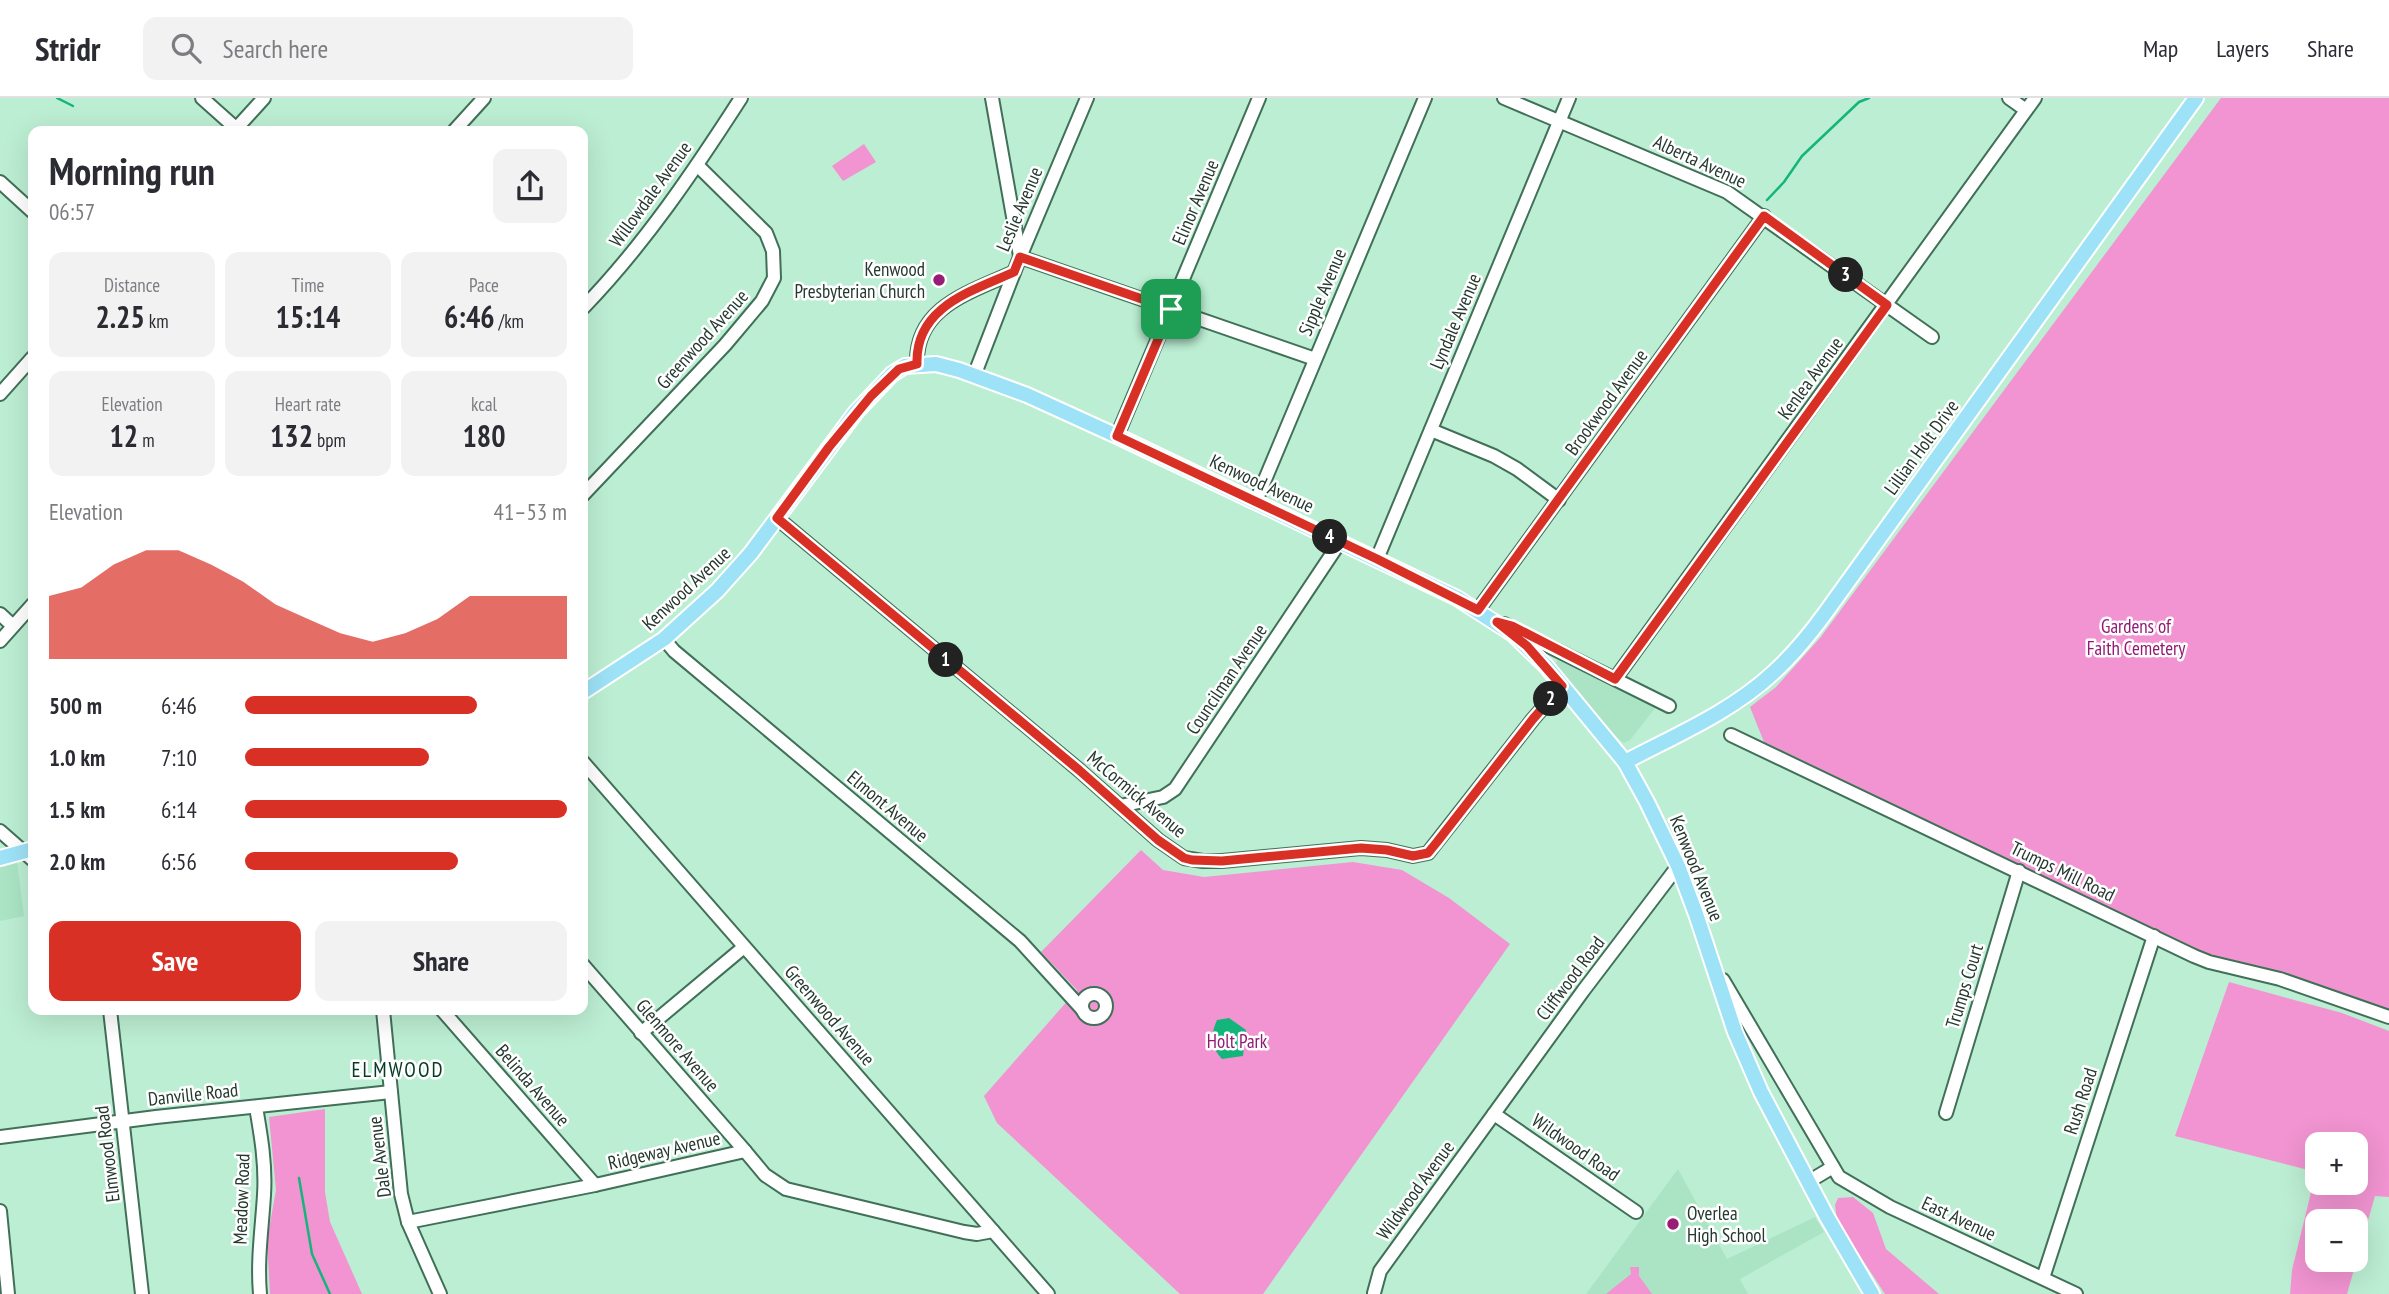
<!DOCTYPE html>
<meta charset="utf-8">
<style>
body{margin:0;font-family:"PT Sans Narrow",sans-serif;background:#f2f2f3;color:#2b2b33;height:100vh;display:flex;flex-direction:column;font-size:26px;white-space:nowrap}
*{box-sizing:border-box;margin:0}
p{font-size:23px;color:#7c7c81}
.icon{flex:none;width:38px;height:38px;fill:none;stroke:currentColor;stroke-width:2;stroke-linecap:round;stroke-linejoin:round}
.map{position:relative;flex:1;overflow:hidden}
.drawer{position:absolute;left:28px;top:28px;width:560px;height:889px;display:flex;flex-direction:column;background:#fff;border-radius:14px;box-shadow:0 7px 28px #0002}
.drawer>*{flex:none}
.buttons{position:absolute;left:2305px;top:1034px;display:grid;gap:14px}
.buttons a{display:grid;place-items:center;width:63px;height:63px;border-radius:14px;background:#fff;box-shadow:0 7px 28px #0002;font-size:35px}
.pin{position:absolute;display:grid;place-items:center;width:60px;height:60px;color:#fff;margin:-30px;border-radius:14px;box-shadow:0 4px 10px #0006}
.km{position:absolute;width:35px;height:35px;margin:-18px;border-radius:50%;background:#222;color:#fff;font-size:19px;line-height:35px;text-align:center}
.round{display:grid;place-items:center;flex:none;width:74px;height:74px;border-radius:14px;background:#f2f2f3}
.summary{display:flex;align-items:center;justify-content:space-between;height:119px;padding:0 21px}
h1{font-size:38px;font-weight:700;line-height:52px}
.metrics{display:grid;grid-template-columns:repeat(3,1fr);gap:10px;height:119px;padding:7px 21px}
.metrics div{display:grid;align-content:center;border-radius:14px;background:#f2f2f3;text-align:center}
.metrics b{font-size:30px;font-weight:700}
.metrics small{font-size:19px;font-weight:400}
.metrics p{font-size:19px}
.chart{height:196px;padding:14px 21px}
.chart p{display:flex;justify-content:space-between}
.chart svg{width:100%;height:126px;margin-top:7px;fill:#d93025;opacity:.7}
.primary-button{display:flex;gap:14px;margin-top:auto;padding:14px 21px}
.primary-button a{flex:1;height:80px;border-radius:14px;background:#d93025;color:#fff;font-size:28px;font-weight:700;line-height:80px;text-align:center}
.primary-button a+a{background:#f2f2f3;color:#2b2b33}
ul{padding:0 21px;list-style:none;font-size:23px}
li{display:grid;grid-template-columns:112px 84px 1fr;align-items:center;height:52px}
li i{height:18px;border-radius:9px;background:#d93025}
header{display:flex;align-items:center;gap:42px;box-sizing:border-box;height:98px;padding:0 35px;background:#fff;border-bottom:2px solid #e1e1e2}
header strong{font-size:33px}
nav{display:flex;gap:38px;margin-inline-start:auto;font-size:24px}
.search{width:490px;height:63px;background:#f2f2f3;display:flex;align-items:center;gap:18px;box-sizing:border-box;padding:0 24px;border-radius:14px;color:#7c7c81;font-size:26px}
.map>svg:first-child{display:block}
.built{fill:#aae4c5}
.green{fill:#f194d1;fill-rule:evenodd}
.water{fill:#14b57b}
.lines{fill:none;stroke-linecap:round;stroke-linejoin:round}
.stream{stroke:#14b57b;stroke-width:2.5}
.minor-casing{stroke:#417058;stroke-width:16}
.major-casing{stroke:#fff;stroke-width:18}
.minor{stroke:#fff;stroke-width:12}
.major{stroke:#9de2f7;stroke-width:14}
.route-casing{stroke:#fff;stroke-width:14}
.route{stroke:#d93025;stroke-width:9}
.poi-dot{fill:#971d77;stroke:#fff;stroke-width:2.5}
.labels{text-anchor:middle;stroke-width:5;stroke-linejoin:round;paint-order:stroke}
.street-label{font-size:19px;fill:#25392f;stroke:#fff}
.poi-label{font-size:19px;fill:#25392f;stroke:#fff;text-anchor:end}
.park-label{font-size:19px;fill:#931974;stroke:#fff}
.neighbourhood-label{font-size:21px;letter-spacing:2px;fill:#073a25;stroke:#fff}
</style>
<header>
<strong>Stridr</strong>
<div class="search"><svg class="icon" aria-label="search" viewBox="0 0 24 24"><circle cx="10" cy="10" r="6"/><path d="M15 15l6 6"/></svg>Search here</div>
<nav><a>Map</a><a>Layers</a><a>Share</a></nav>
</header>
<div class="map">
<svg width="2389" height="1196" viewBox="0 0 2389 1196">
<rect width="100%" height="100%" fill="#bceed3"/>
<g class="built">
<path d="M1558 562 1612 588 1656 609 1630 642 1624 645 1617 639 1553 568Z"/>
<path d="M17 764 24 818 0 823V769Z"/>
<path d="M1678 1071 1727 1161 1815 1119 1824 1134 1740 1181 1748 1196H1586Z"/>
</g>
<g class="green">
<path d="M2221 0H2389V912L2197 852 1764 644 1750 609 1776 589 1820 540Z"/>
<path d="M864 46 876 64 843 83 832 68Z"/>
<path d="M1141 752 1163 772 1204 779 1353 764 1402 772 1449 800 1510 846 1263 1196H1180L997 1025 984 998 1077 892 1041 854Z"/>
<path d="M2229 884 2342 915 2389 933V1099L2375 1098 2347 1196H2290L2292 1172 2316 1074 2175 1038ZM2317 1046H2356V1085H2317ZM2317 1124H2356V1162H2317Z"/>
<path d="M325 1011V1094L330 1124 362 1196H270L267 1142 276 1092 269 1019Z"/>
<path d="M1853 1099 1873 1115 1886 1151 1939 1196H1885L1837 1123 1835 1107 1838 1100Z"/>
<path d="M1630 1169H1639V1178L1652 1196H1606L1631 1176Z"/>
</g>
<path class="water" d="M1229 920 1246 932 1243 958 1222 961C1210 948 1210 938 1217 922Z"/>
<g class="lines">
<g class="stream">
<path d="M57 0 73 8"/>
<path d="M1767 102 1784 84 1802 58 1859 4 1869 0"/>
<path d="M299 1080 312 1156 330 1196"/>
</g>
<defs>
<g id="minor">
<path d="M202 0 239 33"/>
<path d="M992 0 1020 158"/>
<path d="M1504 0 1727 94 1932 239"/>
<path d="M2009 0 2026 12"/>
<path d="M234 33 264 0"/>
<path d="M454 33 484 0"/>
<path d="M0 84 33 114"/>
<path d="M1020 159 1315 261"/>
<path d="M583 210C644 147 694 73 741 0"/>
<path d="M917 266C915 208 972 194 1014 174"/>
<path d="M974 278 1020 159 1087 0"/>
<path d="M0 296 33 259"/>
<path d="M1431 332 1494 358 1517 371 1559 402"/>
<path d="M1117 338 1259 0"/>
<path d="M583 397 725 247 762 203 774 180 773 153 766 135 697 67"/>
<path d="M1256 403 1425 0"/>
<path d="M777 420 1079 672 1158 742 1184 760 1203 763H1222L1361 750 1387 752 1413 758 1428 755 1533 621 1562 588"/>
<path d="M1377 461 1569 0"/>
<path d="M1478 512 1764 118"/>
<path d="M0 516 13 528"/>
<path d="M1504 526 1669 608"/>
<path d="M664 541 674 553 1020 843 1082 911"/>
<path d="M0 543 33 506"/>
<path d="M1615 581 2035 0"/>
<path d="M1731 637 2194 858 2209 864 2280 881 2389 919"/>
<path d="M583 664 1048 1196"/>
<path d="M1120 708 1163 699 1175 691 1340 444"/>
<path d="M0 733 33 762"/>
<path d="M583 867 745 1053"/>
<path d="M1723 882 1839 1079 1890 1109 2076 1196"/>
<circle cx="1094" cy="908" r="12"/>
<path d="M110 912 142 1196"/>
<path d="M383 912 401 1096 408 1124 440 1196"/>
<path d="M442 912 595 1087"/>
<path d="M641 935 744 849"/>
<path d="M256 1009C261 1038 266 1067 264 1097 262 1130 257 1162 260 1196"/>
<path d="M1946 1015 2019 773"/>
<path d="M1494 1016 1636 1114"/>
<path d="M0 1039 156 1019 391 994"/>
<path d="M1808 1084 1833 1069"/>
<path d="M0 1113 8 1196"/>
<path d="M408 1124 595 1087 745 1053 765 1077 786 1091 964 1134 977 1136 993 1133"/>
<path d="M2043 1180 2154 838"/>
<path d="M1374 1195 1380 1173 1583 893 1678 768"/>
</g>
<g id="major">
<path d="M583 594 664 541 717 493 751 455 856 314 892 276 905 268 936 266 959 272 1027 297 1117 338 1457 500 1513 536 1546 568 1625 664 1647 704 1678 768 1696 816 1735 934 1761 994 1827 1119 1872 1196"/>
<path d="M1625 664C1676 637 1731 614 1773 575 1793 557 1810 536 1826 514L2196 0"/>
<path d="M0 760 33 751"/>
</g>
</defs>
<use href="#minor" class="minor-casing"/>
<use href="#major" class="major-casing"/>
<use href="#minor" class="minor"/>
<use href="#major" class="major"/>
</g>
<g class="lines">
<defs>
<path id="route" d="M1764 118 1887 207 1615 581 1512 528 1497 524 1527 548 1562 588 1533 621 1437 744 1428 755 1413 758 1387 752 1361 750 1222 763 1192 762 1184 760 1158 742 1079 672 777 420 829 349 871 298 899 271 917 266C915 208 973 193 1014 174L1020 159 1171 211 1117 338 1377 461 1478 512Z"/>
</defs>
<use href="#route" class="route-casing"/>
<use href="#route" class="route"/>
</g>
<g class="poi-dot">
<circle cx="939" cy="182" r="7"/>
<circle cx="1673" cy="1126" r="7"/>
</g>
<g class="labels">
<g class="street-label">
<text transform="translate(1700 63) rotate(25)" y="7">Alberta Avenue</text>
<text transform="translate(650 96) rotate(-54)" y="7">Willowdale Avenue</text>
<text transform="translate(1195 104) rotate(-67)" y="7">Elinor Avenue</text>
<text transform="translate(1019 111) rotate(-67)" y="7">Leslie Avenue</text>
<text transform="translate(1322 194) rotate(-67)" y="7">Sipple Avenue</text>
<text transform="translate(1455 223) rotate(-67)" y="7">Lyndale Avenue</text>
<text transform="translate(702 241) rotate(-48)" y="7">Greenwood Avenue</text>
<text transform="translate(1810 280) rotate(-54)" y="7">Kenlea Avenue</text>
<text transform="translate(1606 304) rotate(-54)" y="7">Brookwood Avenue</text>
<text transform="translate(1921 349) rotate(-54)" y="7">Lillian Holt Drive</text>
<text transform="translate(1262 385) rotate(25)" y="7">Kenwood Avenue</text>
<text transform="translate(686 490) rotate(-43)" y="7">Kenwood Avenue</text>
<text transform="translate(1226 581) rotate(-56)" y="7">Councilman Avenue</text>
<text transform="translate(1137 696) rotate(40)" y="7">McCormick Avenue</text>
<text transform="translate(888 708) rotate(40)" y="7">Elmont Avenue</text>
<text transform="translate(1697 770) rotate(68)" y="7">Kenwood Avenue</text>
<text transform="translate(2063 773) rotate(26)" y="7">Trumps Mill Road</text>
<text transform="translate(1570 880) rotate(-53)" y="7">Cliffwood Road</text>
<text transform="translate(1964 888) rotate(-73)" y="7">Trumps Court</text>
<text transform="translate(830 917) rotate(49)" y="7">Greenwood Avenue</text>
<text transform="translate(678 947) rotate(49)" y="7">Glenmore Avenue</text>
<text transform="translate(533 987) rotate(49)" y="7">Belinda Avenue</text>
<text transform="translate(193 996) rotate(-6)" y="7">Danville Road</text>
<text transform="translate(2080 1003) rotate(-72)" y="7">Rush Road</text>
<text transform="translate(1576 1049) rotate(35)" y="7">Wildwood Road</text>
<text transform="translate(664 1052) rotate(-13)" y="7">Ridgeway Avenue</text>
<text transform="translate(107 1056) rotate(-97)" y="7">Elmwood Road</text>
<text transform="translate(379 1059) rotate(-97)" y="7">Dale Avenue</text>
<text transform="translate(1415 1092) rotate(-54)" y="7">Wildwood Avenue</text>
<text transform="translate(241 1101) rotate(-88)" y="7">Meadow Road</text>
<text transform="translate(1959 1120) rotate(25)" y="7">East Avenue</text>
</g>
<g class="poi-label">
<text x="925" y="178">Kenwood<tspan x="925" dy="22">Presbyterian Church</tspan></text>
<text x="1687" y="1122" text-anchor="start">Overlea<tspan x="1687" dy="22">High School</tspan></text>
</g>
<g class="park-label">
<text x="2136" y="535">Gardens of<tspan x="2136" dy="22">Faith Cemetery</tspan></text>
<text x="1237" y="950">Holt Park</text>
</g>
<g class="neighbourhood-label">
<text x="398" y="979">ELMWOOD</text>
</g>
</g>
</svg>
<div class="buttons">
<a>+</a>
<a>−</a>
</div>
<div class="pin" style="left:1171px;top:211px;background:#1e9e55"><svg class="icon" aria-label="arrive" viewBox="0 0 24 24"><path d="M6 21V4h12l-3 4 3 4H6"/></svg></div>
<b class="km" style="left:946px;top:562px">1</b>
<b class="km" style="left:1551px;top:601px">2</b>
<b class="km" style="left:1846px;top:177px">3</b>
<b class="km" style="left:1330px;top:439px">4</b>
<section class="drawer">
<div class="summary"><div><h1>Morning run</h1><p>06:57</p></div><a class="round"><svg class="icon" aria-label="share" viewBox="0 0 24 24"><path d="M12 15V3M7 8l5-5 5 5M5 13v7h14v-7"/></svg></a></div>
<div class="metrics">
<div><p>Distance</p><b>2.25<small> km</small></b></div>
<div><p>Time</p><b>15:14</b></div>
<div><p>Pace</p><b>6:46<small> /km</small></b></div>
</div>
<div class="metrics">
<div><p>Elevation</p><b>12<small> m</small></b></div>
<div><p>Heart rate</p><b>132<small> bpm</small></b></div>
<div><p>kcal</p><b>180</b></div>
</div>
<div class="chart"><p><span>Elevation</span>41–53 m</p>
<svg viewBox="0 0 160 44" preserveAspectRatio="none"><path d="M0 44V22L10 19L20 11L30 6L40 6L50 11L60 17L70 25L80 30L90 35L100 38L110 35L120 30L130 22L140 22L150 22L160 22V44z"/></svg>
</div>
<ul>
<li><b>500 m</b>6:46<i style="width:72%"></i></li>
<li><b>1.0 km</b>7:10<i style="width:57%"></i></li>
<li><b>1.5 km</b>6:14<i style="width:100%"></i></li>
<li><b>2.0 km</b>6:56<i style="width:66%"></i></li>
</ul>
<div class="primary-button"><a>Save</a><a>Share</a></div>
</section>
</div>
